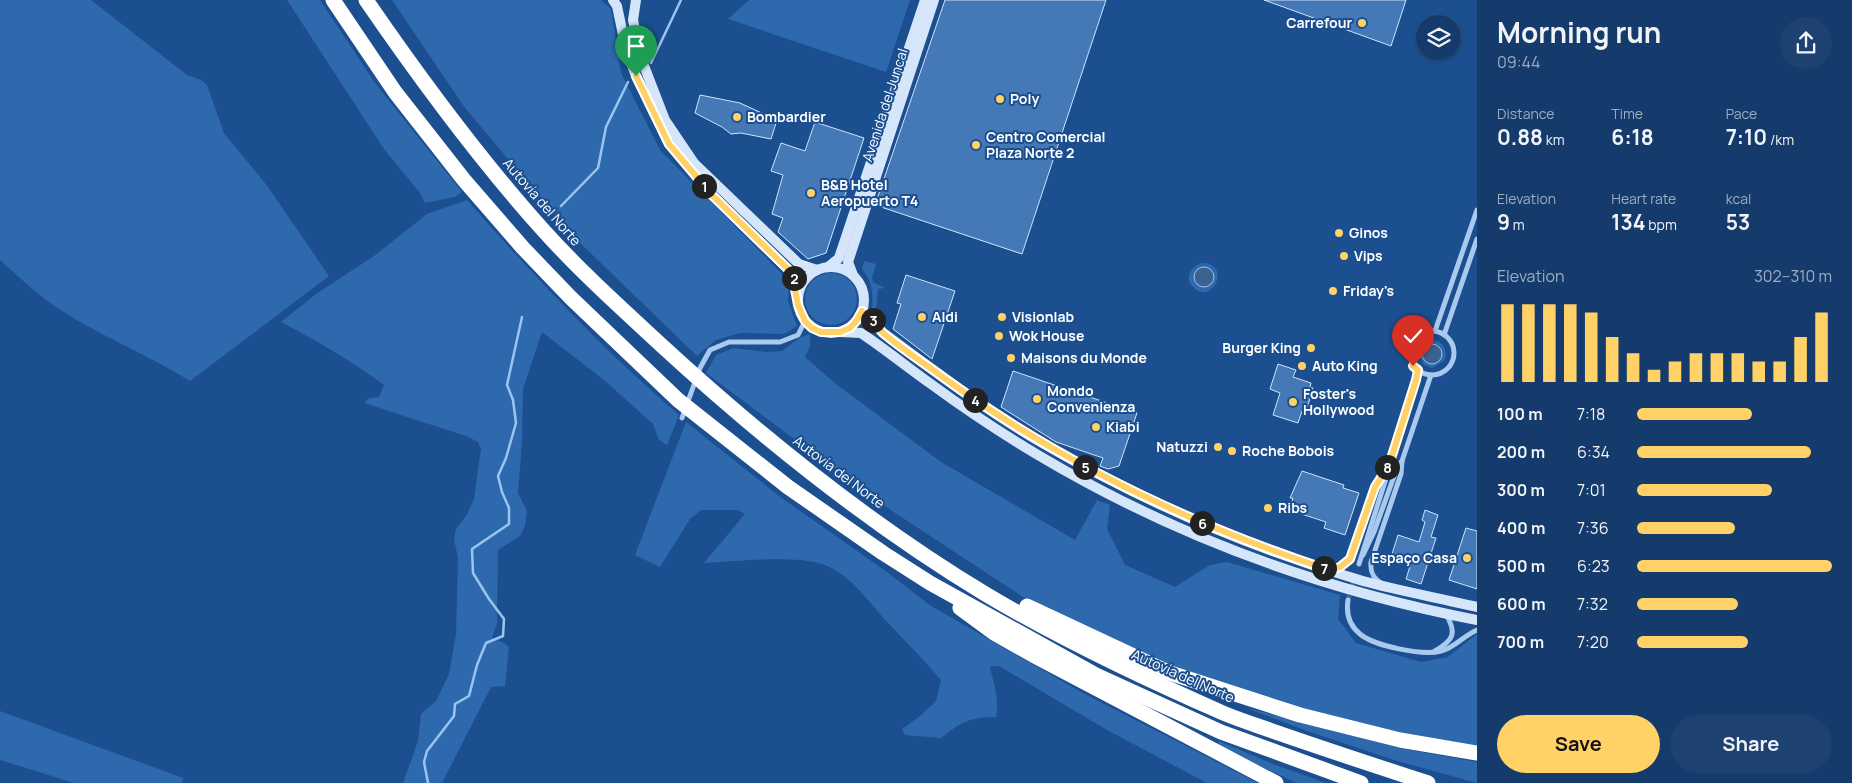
<!DOCTYPE html>
<meta charset="utf-8">
<style>
body{margin:0;font-family:Manrope,sans-serif;background:#1d4271;color:#f1f3f6;height:100vh;display:flex;flex-direction:column;font-size:19px;white-space:nowrap}
*{box-sizing:border-box;margin:0}
p{font-size:16px;color:#9dadc1}
.icon{flex:none;width:28px;height:28px;fill:none;stroke:currentColor;stroke-width:2;stroke-linecap:round;stroke-linejoin:round}
.map{position:relative;flex:1;overflow:hidden}
.details{display:flex;flex-direction:column;background:#143b6b;width:375px}
.details>*{flex:none}
.controls{position:absolute;left:1416px;top:15px;display:grid;gap:10px}
.controls a{display:grid;place-items:center;width:45px;height:45px;border-radius:50%;background:#143b6b;box-shadow:0 1px 4px #0004,0 0 0 1px #33557e;font-size:25px}
.pin{position:absolute;display:grid;place-items:center;width:42px;height:42px;color:#fff;margin:-51px -21px;border-radius:50% 50% 50% 0;rotate:-45deg;box-shadow:0 0 5px #0007}
.pin .icon{rotate:45deg}
.km{position:absolute;width:25px;height:25px;margin:-12px;border-radius:50%;background:#222;color:#fff;font-size:14px;line-height:25px;text-align:center}
.round{display:grid;place-items:center;flex:none;width:52px;height:52px;border-radius:26px;background:#1d4271}
.summary{display:flex;align-items:center;justify-content:space-between;height:85px;padding:0 20px}
h1{font-size:28px;font-weight:700;line-height:38px}
.figures{display:grid;grid-template-columns:repeat(3,1fr);gap:8px;height:85px;padding:5px 20px}
.figures div{display:grid;align-content:center}
.figures b{font-size:21px;font-weight:700}
.figures small{font-size:14px;font-weight:400}
.figures p{font-size:14px}
.chart{height:140px;padding:10px 20px}
.chart p{display:flex;justify-content:space-between}
.chart svg{width:100%;height:90px;margin-top:5px;stroke:#ffd166;stroke-width:6}
.primary-button{display:flex;gap:10px;margin-top:auto;padding:10px 20px}
.primary-button a{flex:1;height:58px;border-radius:30px;background:#ffd166;color:#111;font-size:20px;font-weight:700;line-height:58px;text-align:center}
.primary-button a+a{background:#1d4271;color:#f1f3f6}
ul{padding:0 20px;list-style:none;font-size:16px}
li{display:grid;grid-template-columns:80px 60px 1fr;align-items:center;height:38px}
li i{height:12px;border-radius:6px;background:#ffd166}
main{display:flex;flex:1;min-height:0}
.map>svg:first-child{display:block}
.green{fill:#2e69ad}
.water{fill:#3c6290;stroke:#9cc4f0}
.lines{fill:none;stroke-linecap:round;stroke-linejoin:round}
.stream{stroke:#9cc4f0;stroke-width:2.5}
.building{fill:#4478b7;stroke:#cfe3fa}
.street-tunnel{stroke:#3d69a0;stroke-width:5;stroke-dasharray:5 2.5;stroke-linecap:butt}
.street{stroke:#a9c9ee;stroke-width:5}
.secondary{stroke:#d6e6fa;stroke-width:10}
.highway{stroke:#fff;stroke-width:15}
.route-casing{stroke:#fff;stroke-width:10}
.route{stroke:#ffd166;stroke-width:6}
.poi-dot{fill:#ffd166;stroke:#1b4f8f;stroke-width:2}
.labels{text-anchor:middle;stroke-width:4;stroke-linejoin:round;paint-order:stroke}
.poi-label{font-size:14px;font-weight:bold;fill:#fff;stroke:#1b4f8f;text-anchor:start}
.street-label{font-size:14px;fill:#fff;stroke:#1b4f8f}
</style>
<main>
<div class="map">
<svg width="1477" height="783" viewBox="0 0 1477 783">
<rect width="100%" height="100%" fill="#1b4f8f"/>
<g class="green">
<path d="M0 0H91L187 75 201 80 207 85 224 133 268 187 329 276 190 381C148 355 103 337 62 311 40 297 19 277 0 260Z"/>
<path d="M287 0H320L375 83 462 192 455 197 425 203 420 193 384 149Z"/>
<path d="M392 0H601L611 9 621 73 660 150 789 281 788 301 797 326 784 334 740 333 716 340 697 356 575 238 465 108Z"/>
<path d="M749 0H910L886 72 728 19Z"/>
<path d="M467 200C534 276 602 349 679 415L667 445 659 440 653 424 604 380 542 332 523 389 522 441 518 493 527 511 525 526 520 536 498 550 497 623 492 638 504 643 509 647 505 686 491 687 442 783H403L418 741 421 714 436 701 449 674 456 634 458 558 454 539 456 529 466 516 474 499 481 449 478 442 466 436 364 403 369 398 379 397 384 385C352 361 317 341 281 322L316 294 374 256 427 214Z"/>
<path d="M864 261 876 264 872 277 873 282 885 288 878 289 876 310 882 311 877 317 872 311C873 294 873 282 862 269Z"/>
<path d="M1202 263C1233 263 1212 307 1193 287 1184 278 1191 266 1202 263Z"/>
<circle cx="831" cy="299" r="26"/>
<path d="M810 334V346L805 357 836 384 941 462 1075 540 1097 500 1110 505 1107 529 1125 565 1175 587 1210 565 1227 562 1340 595 1338 619 1356 643 1421 662 1448 657 1477 634V748L1372 728 1200 681 1041 609 877 501 706 373 716 355 734 348 767 352 782 351 799 338Z"/>
<path d="M1429 340C1441 339 1449 349 1444 361L1432 368 1424 365 1418 353 1421 345Z"/>
<path d="M686 422 779 496 887 572 931 606 1083 693 1258 783H1207L1107 730 999 666H991L990 669C995 685 999 701 996 717 971 717 961 722 941 738L905 735 902 729 919 717 936 701 941 680C925 661 907 643 889 624 869 603 851 574 822 564 795 555 734 561 704 563L745 514 737 510H701L690 519 660 567 635 555Z"/>
<path d="M1244 707 1399 748 1477 762V783L1394 760 1307 731Z"/>
<path d="M0 711 183 778 182 783H74L0 760Z"/>
<path d="M1219 741 1273 764 1326 783H1297L1217 746Z"/>
</g>
<g class="water">
<circle cx="1204" cy="277" r="10"/>
<circle cx="1432" cy="354" r="10"/>
</g>
<g class="lines">
<g class="stream">
<path d="M651 63 681 0"/>
<path d="M561 206 598 168 606 127 628 82"/>
<path d="M428 783 424 762 427 751 454 716 455 704 469 696 477 665 486 643 503 636 504 619 489 599 473 573 472 549 509 524V508L502 492 498 476 506 458 516 423 513 400 507 385 522 317"/>
</g>
</g>
<g class="building">
<path d="M945 0H1106L1022 254 875 205Z"/>
<path d="M1264 0H1406L1391 46Z"/>
<path d="M700 95 740 103 777 120 771 139 741 133 731 134 722 127 695 113Z"/>
<path d="M815 122 864 138 826 253 808 259 778 232 783 218 772 214 783 175 771 171 781 143 805 151Z"/>
<path d="M906 275 955 291 932 359 893 329 901 304 897 303Z"/>
<path d="M1278 364 1296 370 1293 377 1311 383 1310 387 1313 388 1306 412 1302 411 1298 423 1273 415 1280 393 1270 389Z"/>
<path d="M1013 371 1137 413 1119 466 1108 469 1100 466 1103 458 1056 442 1001 407Z"/>
<path d="M1302 471 1344 485 1343 488 1359 493 1345 535 1324 528 1326 522 1289 510 1293 498H1290Z"/>
<path d="M1425 510 1438 515 1431 537 1436 538 1421 584 1406 579 1412 560 1392 554 1398 535 1419 542 1425 522 1422 520Z"/>
<path d="M1466 528 1477 531V589L1449 580Z"/>
</g>
<g class="lines">
<path class="street-tunnel" d="M1348 600 1357 571"/>
<g class="street">
<path d="M1435 331 1477 210"/>
<circle cx="1432" cy="353" r="22"/>
<path d="M1444 335 1477 239"/>
<path d="M682 418 700 368 710 350 729 342H780L798 335 805 321"/>
<path d="M1363 555 1374 532 1397 468 1402 461"/>
<path d="M1359 564 1417 380 1418 371"/>
<path d="M1334 569 1345 564 1353 553 1375 487 1387 467"/>
<path d="M1381 583C1373 578 1370 572 1371 562L1401 474 1402 461 1431 375"/>
<path d="M1348 600C1346 613 1349 625 1360 634 1374 646 1423 656 1441 651 1455 648 1464 635 1477 630"/>
<path d="M1435 651C1454 640 1457 633 1446 614"/>
</g>
<g class="secondary">
<path d="M613 0 617 6 626 49 636 76 669 144 712 195 792 273 798 297"/>
<path d="M636 0 633 20 641 58 665 120 694 163 799 264 817 270"/>
<circle cx="831" cy="300" r="33"/>
<path d="M828 267 839 258 925 0"/>
<path d="M853 275 848 262 934 0"/>
<path d="M862 311 872 319 882 332C935 371 987 411 1044 444 1144 502 1251 548 1363 581 1400 591 1439 598 1477 607"/>
<path d="M840 332 861 333C885 349 907 367 931 384 965 409 1001 433 1038 455 1174 536 1322 590 1477 620"/>
</g>
<g class="highway">
<path d="M333 0 395 92 464 180 523 248 571 298 678 400 788 487 883 553 930 583 1096 675 1221 732 1361 783"/>
<path d="M366 0C421 80 479 159 544 231 580 271 620 307 660 344 761 437 869 524 987 595 1063 640 1143 678 1223 713 1242 721 1262 727 1281 734 1330 751 1379 767 1428 783"/>
<path d="M1027 606 1170 673 1300 715 1400 740 1477 753"/>
<path d="M960 608 994 633 1033 655 1276 783"/>
</g>
</g>
<g class="lines">
<defs>
<path id="route" d="M636 76 669 144 712 195 792 273 798 305 805 321 812 328 821 332H840L850 328 857 320 862 311C870 317 876 326 883 333 902 349 924 363 944 378 1061 463 1192 525 1329 570L1340 567 1350 559 1375 487 1389 465 1416 380 1418 370 1413 366"/>
</defs>
<use href="#route" class="route-casing"/>
<use href="#route" class="route"/>
</g>
<g class="poi-dot">
<circle cx="1362" cy="23" r="5"/>
<circle cx="1000" cy="99" r="5"/>
<circle cx="737" cy="117" r="5"/>
<circle cx="976" cy="145" r="5"/>
<circle cx="811" cy="193" r="5"/>
<circle cx="1339" cy="233" r="5"/>
<circle cx="1344" cy="256" r="5"/>
<circle cx="1333" cy="291" r="5"/>
<circle cx="922" cy="317" r="5"/>
<circle cx="1002" cy="317" r="5"/>
<circle cx="999" cy="336" r="5"/>
<circle cx="1311" cy="348" r="5"/>
<circle cx="1011" cy="358" r="5"/>
<circle cx="1302" cy="366" r="5"/>
<circle cx="1037" cy="399" r="5"/>
<circle cx="1293" cy="402" r="5"/>
<circle cx="1096" cy="427" r="5"/>
<circle cx="1218" cy="447" r="5"/>
<circle cx="1232" cy="451" r="5"/>
<circle cx="1268" cy="508" r="5"/>
<circle cx="1467" cy="558" r="5"/>
</g>
<g class="labels">
<g class="poi-label">
<text x="1352" y="28" text-anchor="end">Carrefour</text>
<text x="1010" y="104">Poly</text>
<text x="747" y="122">Bombardier</text>
<text x="986" y="142">Centro Comercial<tspan x="986" dy="16">Plaza Norte 2</tspan></text>
<text x="821" y="190">B&amp;B Hotel<tspan x="821" dy="16">Aeropuerto T4</tspan></text>
<text x="1349" y="238">Ginos</text>
<text x="1354" y="261">Vips</text>
<text x="1343" y="296">Friday's</text>
<text x="932" y="322">Aldi</text>
<text x="1012" y="322">Visionlab</text>
<text x="1009" y="341">Wok House</text>
<text x="1301" y="353" text-anchor="end">Burger King</text>
<text x="1021" y="363">Maisons du Monde</text>
<text x="1312" y="371">Auto King</text>
<text x="1047" y="396">Mondo<tspan x="1047" dy="16">Convenienza</tspan></text>
<text x="1303" y="399">Foster's<tspan x="1303" dy="16">Hollywood</tspan></text>
<text x="1106" y="432">Kiabi</text>
<text x="1208" y="452" text-anchor="end">Natuzzi</text>
<text x="1242" y="456">Roche Bobois</text>
<text x="1278" y="513">Ribs</text>
<text x="1457" y="563" text-anchor="end">Espaço Casa</text>
</g>
<g class="street-label">
<text transform="translate(885 105) rotate(-72)" y="5">Avenida del Juncal</text>
<text transform="translate(542 202) rotate(49)" y="5">Autovía del Norte</text>
<text transform="translate(839 472) rotate(37)" y="5">Autovía del Norte</text>
<text transform="translate(1183 676) rotate(24)" y="5">Autovía del Norte</text>
</g>
</g>
</svg>
<div class="controls">
<a><svg class="icon" aria-label="layers" viewBox="0 0 24 24"><path d="M12 4l9 5-9 5-9-5zM3 14l9 5 9-5"/></svg></a>
</div>
<div class="pin" style="left:636px;top:76px;background:#1e9e55"><svg class="icon" aria-label="arrive" viewBox="0 0 24 24"><path d="M6 21V4h12l-3 4 3 4H6"/></svg></div>
<div class="pin" style="left:1413px;top:366px;background:#d93025"><svg class="icon" aria-label="check" viewBox="0 0 24 24"><path d="M5 12l5 5 9-10"/></svg></div>
<b class="km" style="left:704px;top:186px">1</b>
<b class="km" style="left:794px;top:278px">2</b>
<b class="km" style="left:873px;top:320px">3</b>
<b class="km" style="left:975px;top:400px">4</b>
<b class="km" style="left:1085px;top:467px">5</b>
<b class="km" style="left:1202px;top:523px">6</b>
<b class="km" style="left:1324px;top:568px">7</b>
<b class="km" style="left:1387px;top:467px">8</b>
</div>
<section class="details">
<div class="summary"><div><h1>Morning run</h1><p>09:44</p></div><a class="round"><svg class="icon" aria-label="share" viewBox="0 0 24 24"><path d="M12 15V3M7 8l5-5 5 5M5 13v7h14v-7"/></svg></a></div>
<div class="figures">
<div><p>Distance</p><b>0.88<small> km</small></b></div>
<div><p>Time</p><b>6:18</b></div>
<div><p>Pace</p><b>7:10<small> /km</small></b></div>
</div>
<div class="figures">
<div><p>Elevation</p><b>9<small> m</small></b></div>
<div><p>Heart rate</p><b>134<small> bpm</small></b></div>
<div><p>kcal</p><b>53</b></div>
</div>
<div class="chart"><p><span>Elevation</span>302–310 m</p>
<svg viewBox="0 0 160 44" preserveAspectRatio="none"><path d="M5 44V6M15 44V6M25 44V6M35 44V6M45 44V10M55 44V22M65 44V30M75 44V38M85 44V34M95 44V30M105 44V30M115 44V30M125 44V34M135 44V34M145 44V22M155 44V10"/></svg>
</div>
<ul>
<li><b>100 m</b>7:18<i style="width:59%"></i></li>
<li><b>200 m</b>6:34<i style="width:89%"></i></li>
<li><b>300 m</b>7:01<i style="width:69%"></i></li>
<li><b>400 m</b>7:36<i style="width:50%"></i></li>
<li><b>500 m</b>6:23<i style="width:100%"></i></li>
<li><b>600 m</b>7:32<i style="width:52%"></i></li>
<li><b>700 m</b>7:20<i style="width:57%"></i></li>
</ul>
<div class="primary-button"><a>Save</a><a>Share</a></div>
</section>
</main>
